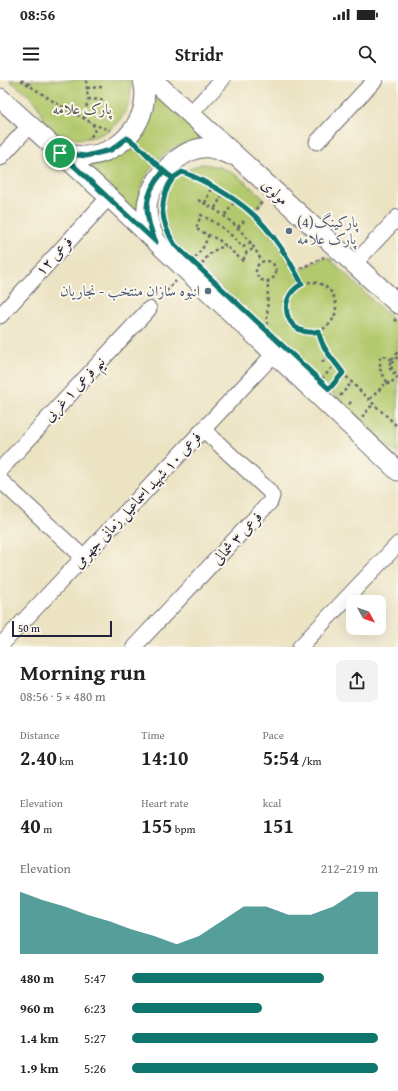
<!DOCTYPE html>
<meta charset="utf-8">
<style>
body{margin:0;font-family:"Gentium Book Plus",Amiri,serif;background:#f2f2f2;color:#222;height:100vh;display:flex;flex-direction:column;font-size:15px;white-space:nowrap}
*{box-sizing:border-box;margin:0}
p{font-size:13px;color:#767676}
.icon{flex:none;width:22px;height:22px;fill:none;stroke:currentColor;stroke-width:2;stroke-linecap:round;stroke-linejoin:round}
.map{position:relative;height:567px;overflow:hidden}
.sheet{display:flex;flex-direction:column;background:#fff;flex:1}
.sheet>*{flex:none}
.needle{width:26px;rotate:130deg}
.controls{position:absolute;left:346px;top:515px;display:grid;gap:8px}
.controls a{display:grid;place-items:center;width:40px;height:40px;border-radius:8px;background:#fff;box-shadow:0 4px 16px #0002;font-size:20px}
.scale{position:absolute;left:12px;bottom:10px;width:100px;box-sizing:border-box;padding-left:4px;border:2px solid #22223b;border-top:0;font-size:11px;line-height:14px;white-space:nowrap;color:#22223b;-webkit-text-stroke:3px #fbf7ec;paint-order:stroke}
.pin{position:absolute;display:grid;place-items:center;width:34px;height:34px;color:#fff;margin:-17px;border:2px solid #fff;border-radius:50%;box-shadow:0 1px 4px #0007}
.round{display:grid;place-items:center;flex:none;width:42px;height:42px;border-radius:8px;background:#f2f2f2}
.headline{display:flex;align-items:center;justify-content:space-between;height:68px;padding:0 20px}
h1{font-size:22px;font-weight:700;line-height:30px}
.metrics{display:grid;grid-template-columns:repeat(3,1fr);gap:6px;height:68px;padding:4px 20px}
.metrics div{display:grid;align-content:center}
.metrics b{font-size:20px;font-weight:700}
.metrics small{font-size:11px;font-weight:400}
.metrics p{font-size:11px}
.chart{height:112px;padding:8px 20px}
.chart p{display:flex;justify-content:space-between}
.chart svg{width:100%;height:72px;margin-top:4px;fill:#0f766e;opacity:.7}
ul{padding:0 20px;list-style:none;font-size:13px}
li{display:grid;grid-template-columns:64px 48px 1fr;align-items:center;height:30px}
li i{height:10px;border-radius:5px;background:#0f766e}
.status{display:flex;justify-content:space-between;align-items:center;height:28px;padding:0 20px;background:#fff;direction:ltr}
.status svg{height:11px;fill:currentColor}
header{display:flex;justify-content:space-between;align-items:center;height:52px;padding:0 20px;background:#fff;font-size:18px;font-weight:700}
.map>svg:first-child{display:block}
.green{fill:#b3c96d;stroke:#6a7654}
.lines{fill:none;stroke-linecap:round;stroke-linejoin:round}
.minor-casing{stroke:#69666b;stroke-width:17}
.tertiary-casing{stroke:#69666b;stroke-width:21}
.path{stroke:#69666b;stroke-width:2.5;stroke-dasharray:3 3;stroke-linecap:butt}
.minor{stroke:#fff;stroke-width:15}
.tertiary{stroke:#fff;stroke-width:19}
.route-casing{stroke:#fff;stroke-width:8}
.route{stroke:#0f766e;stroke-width:5}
.service-dot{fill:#5c6f8a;stroke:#fbf7ec;stroke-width:1.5}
.labels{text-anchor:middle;stroke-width:4;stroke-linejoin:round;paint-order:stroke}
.park-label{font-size:15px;fill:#4e544a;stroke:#fbf7ec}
.street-label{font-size:15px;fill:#22223b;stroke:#fbf7ec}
.service-label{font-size:15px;fill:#4e5e75;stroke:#fbf7ec;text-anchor:start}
</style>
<div class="status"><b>08:56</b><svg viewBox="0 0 49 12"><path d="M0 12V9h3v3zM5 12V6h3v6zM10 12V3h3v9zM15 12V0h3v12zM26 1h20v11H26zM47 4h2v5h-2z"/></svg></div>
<header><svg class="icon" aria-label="menu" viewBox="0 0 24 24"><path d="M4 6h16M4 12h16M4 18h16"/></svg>Stridr<svg class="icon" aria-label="search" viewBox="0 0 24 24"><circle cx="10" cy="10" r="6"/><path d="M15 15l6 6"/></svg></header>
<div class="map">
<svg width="398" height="567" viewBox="0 0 398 567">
<rect width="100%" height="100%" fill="#fbf7ec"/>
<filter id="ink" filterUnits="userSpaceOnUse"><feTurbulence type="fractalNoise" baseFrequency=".025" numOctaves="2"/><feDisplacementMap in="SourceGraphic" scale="8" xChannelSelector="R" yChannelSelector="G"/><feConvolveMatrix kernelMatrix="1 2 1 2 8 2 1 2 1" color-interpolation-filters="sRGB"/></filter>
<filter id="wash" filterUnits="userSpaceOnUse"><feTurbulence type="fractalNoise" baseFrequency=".012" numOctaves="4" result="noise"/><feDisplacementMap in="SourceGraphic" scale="16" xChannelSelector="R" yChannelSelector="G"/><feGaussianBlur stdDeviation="0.9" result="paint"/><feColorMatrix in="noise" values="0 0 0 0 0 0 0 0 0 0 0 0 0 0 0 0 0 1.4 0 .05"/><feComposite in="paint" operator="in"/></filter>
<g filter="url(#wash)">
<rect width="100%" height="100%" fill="#ece3c3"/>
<g class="green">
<path d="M9 0H130C137 43 90 74 53 51 44 45 42 30 35 22 28 14 18 7 9 0Z"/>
<path d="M153 11 205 57V60C166 62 140 89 138 128L134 130 86 86 100 79Z"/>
<path d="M201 84C231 86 243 100 264 119L252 134 278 162 295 192 325 178 330 179 398 245V375L176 165C163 146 155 118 174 99 181 92 192 88 201 84Z"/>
</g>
</g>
<g filter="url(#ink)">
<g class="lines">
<defs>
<g id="minor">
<path d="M190 34 222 0"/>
<path d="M317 62 375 0"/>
<path d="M0 78 30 45"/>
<path d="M354 184 398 137"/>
<path d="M0 236 109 117"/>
<path d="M0 390 149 229"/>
<path d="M0 400 83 477"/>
<path d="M0 566 274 274"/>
<path d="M134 567 270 422 272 416 269 411 204 350"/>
<path d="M300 567 398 464"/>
</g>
<g id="tertiary">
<path d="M153 0 398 224"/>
<path d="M0 18 109 117 398 391"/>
<path d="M60 73C68 74 77 76 85 76 124 74 152 37 143 0"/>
<path d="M155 159C150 148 146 138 147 126 149 101 183 64 210 68 217 69 224 73 231 75"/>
</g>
</defs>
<use href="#minor" class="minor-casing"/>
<use href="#tertiary" class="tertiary-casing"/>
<g class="path">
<path d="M21 0 59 25 92 43 95 48 94 53 88 59"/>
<path d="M28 5 32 0"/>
<path d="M87 8 103 7"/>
<path d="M88 19 103 20"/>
<path d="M84 39 88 19 86 0"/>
<path d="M92 44 110 50"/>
<path d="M139 66 153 82"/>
<path d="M185 93C243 116 274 150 302 204"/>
<path d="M198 120C226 134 248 153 262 182"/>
<path d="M205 123 212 106"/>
<path d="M215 128 224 112"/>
<path d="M252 134 263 121"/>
<path d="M225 135 236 120"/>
<path d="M238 147 244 141"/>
<path d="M251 163 243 167C230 153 218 143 201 135L196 149 219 160 244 182V176L247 172 255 168"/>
<path d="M195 178 204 166 209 154"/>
<circle cx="266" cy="191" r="10"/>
<path d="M202 184C209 173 214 169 226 166"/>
<path d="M295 191 324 177"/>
<circle cx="311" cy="227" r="25"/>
<path d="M158 220 176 201"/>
<path d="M394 239 398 243"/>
<path d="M267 245 268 201"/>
<path d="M319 251C322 281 376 325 398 347"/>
<path d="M398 277 393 281C390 287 392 292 398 294"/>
<path d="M322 282 330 275"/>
<path d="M322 299 336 283"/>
<path d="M387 302 380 289V278L384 276 393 280"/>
<path d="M331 307 343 293"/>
<path d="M340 316 352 302"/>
<path d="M370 319 387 302 389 304 398 297C385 289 389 281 398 272"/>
<path d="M349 324 353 320"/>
<path d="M362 337 374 323"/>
</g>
<use href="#minor" class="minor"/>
<use href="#tertiary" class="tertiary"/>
</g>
</g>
<g class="lines" filter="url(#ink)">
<defs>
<path id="route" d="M60 73 86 76 111 70 127 58C145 68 155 87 173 98 157 121 161 143 175 165L329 309 343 293C334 280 320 267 319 251 288 260 273 219 302 204 272 146 248 121 188 94L182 92 173 98 163 92C142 115 144 136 156 162L60 73"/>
</defs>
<use href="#route" class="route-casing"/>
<use href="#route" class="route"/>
</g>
<g class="service-dot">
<circle cx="289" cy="151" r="4"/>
<circle cx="208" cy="211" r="4"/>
</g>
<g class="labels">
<g class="park-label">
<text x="82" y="34">پارک علامه</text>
</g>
<g class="street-label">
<text transform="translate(275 112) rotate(42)" y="5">مولوی</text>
<text transform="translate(54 176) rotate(-47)" y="5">فرعی ۱۲</text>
<text transform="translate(74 309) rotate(-47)" y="5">نیم فرعی ۱ غربی</text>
<text transform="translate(137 420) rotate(-47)" y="5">فرعی ۱۰ شهید اسماعیل زمانی جهرمی</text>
<text transform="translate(237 458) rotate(-47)" y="5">فرعی ۳ شمالی</text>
</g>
<g class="service-label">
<text x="297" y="147">پارکینگ(4)<tspan x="297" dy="17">پارک علامه</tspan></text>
<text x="200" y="216" text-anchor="end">انبوه سازان منتخب - نجاریان</text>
</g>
</g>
</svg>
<div class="controls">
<a><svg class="needle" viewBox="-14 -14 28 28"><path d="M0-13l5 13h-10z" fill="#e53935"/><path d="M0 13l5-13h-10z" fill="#767676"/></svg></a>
</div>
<div class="scale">50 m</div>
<div class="pin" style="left:60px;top:73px;background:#1e9e55"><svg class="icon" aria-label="arrive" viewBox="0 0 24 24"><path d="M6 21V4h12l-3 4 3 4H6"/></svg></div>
</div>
<section class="sheet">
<div class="headline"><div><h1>Morning run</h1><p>08:56 · 5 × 480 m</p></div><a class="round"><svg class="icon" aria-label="share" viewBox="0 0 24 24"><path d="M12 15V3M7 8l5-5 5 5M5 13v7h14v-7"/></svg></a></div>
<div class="metrics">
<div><p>Distance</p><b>2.40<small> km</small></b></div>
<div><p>Time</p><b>14:10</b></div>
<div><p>Pace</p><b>5:54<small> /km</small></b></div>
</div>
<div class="metrics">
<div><p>Elevation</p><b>40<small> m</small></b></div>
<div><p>Heart rate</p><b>155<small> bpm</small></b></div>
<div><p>kcal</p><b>151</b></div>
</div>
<div class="chart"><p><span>Elevation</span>212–219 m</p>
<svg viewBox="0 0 160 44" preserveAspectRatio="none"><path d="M0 44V6L10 11L20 15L30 20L40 24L50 29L60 33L70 38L80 33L90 24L100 15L110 15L120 20L130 20L140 15L150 6L160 6V44z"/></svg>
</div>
<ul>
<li><b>480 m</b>5:47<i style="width:78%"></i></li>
<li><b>960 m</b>6:23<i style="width:53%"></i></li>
<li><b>1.4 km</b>5:27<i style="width:100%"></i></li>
<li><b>1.9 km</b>5:26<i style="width:100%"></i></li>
</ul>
</section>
